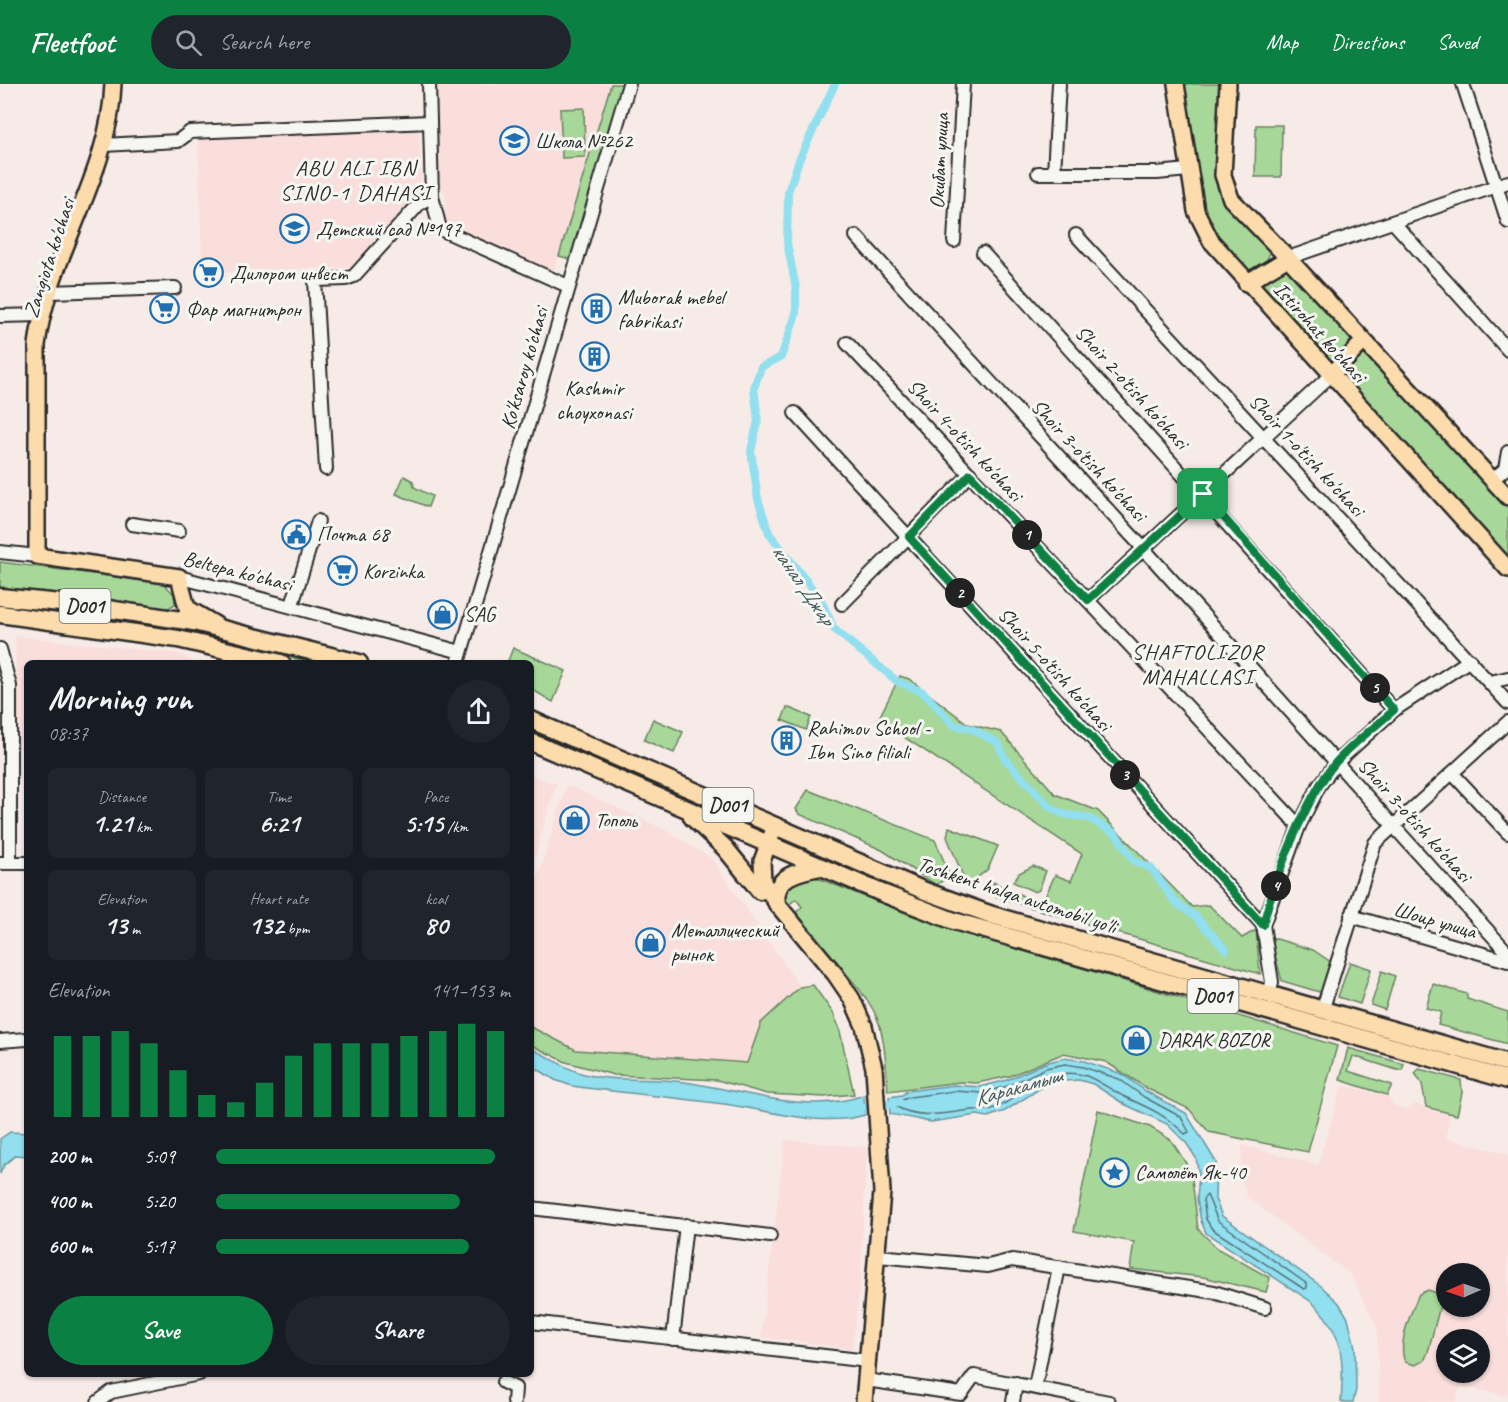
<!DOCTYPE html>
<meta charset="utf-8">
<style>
body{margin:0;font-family:Caveat,sans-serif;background:#20242c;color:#f1f3f6;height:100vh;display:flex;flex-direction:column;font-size:22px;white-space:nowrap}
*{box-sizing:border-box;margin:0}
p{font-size:20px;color:#9ea1a6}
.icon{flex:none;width:33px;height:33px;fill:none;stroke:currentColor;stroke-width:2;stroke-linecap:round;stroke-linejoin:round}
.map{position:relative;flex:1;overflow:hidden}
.panel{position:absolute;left:24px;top:576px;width:510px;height:717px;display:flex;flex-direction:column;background:#171b24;border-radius:9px;box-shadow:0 2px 4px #0004}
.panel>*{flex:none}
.needle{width:39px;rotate:268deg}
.buttons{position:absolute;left:1436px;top:1179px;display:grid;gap:12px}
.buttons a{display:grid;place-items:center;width:54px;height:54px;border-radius:50%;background:#171b24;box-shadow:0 2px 4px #0004;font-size:30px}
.pin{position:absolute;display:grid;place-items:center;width:51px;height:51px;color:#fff;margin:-26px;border-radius:12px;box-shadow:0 3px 9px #0006}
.km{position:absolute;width:30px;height:30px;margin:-15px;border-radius:50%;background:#222;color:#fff;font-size:16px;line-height:30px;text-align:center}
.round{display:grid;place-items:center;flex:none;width:63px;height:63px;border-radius:32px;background:#20242c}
.summary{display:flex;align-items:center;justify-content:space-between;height:102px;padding:0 24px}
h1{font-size:33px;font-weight:700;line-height:45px}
.metrics{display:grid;grid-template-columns:repeat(3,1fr);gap:9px;height:102px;padding:6px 24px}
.metrics div{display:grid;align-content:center;border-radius:9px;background:#20242c;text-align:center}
.metrics b{font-size:26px;font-weight:700}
.metrics small{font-size:16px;font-weight:400}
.metrics p{font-size:16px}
.chart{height:168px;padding:12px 24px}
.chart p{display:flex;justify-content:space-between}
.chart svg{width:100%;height:108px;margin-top:6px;stroke:#0b8043;stroke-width:6}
.cta{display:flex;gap:12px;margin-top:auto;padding:12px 24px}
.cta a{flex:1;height:69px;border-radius:36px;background:#0b8043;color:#fff;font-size:24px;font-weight:700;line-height:69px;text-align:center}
.cta a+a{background:#20242c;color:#f1f3f6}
ul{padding:0 24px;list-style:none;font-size:20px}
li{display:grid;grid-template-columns:96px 72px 1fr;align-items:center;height:45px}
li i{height:15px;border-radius:8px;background:#0b8043}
header{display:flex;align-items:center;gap:36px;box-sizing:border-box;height:84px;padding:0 30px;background:#0b8043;color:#fff}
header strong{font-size:28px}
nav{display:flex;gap:33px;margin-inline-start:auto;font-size:21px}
.search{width:420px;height:54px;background:#20242c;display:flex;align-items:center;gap:15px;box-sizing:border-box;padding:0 21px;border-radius:33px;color:#9ea1a6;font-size:22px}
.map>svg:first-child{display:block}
.built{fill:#f9dedb;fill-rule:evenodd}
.green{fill:#a7d899;stroke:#698262;stroke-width:1.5}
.water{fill:#91dfef;stroke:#6897a1;stroke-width:1.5}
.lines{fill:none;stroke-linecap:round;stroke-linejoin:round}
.shore{stroke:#547379;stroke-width:1.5}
.canal{stroke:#91dfef;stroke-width:8}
.minor-casing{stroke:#2b2b2b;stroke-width:16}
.major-casing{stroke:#2b2b2b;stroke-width:20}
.highway-casing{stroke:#2b2b2b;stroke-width:21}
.minor{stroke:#f6f6f2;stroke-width:12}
.major{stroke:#fcdcac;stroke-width:15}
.highway{stroke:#fcdcac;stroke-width:16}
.route-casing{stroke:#fff;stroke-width:12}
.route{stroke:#0b8043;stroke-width:8}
.labels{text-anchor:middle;stroke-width:6;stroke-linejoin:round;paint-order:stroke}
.shield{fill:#f6f6f2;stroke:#686867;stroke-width:1.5}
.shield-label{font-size:20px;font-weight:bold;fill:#2b2b2b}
.poi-label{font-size:21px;fill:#2b2b2b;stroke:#f6f6f2;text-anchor:start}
.street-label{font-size:21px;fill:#2b2b2b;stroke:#f6f6f2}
.neighbourhood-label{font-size:22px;letter-spacing:1.5px;fill:#2b2b2b;stroke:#f6f6f2}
.water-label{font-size:22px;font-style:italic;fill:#44585c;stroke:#f6f6f2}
</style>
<header>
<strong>Fleetfoot</strong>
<div class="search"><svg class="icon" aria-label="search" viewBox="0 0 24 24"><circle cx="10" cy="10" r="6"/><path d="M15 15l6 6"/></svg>Search here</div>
<nav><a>Map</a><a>Directions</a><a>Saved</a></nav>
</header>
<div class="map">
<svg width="1508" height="1318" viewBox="0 0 1508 1318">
<rect width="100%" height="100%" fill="#f7ebe8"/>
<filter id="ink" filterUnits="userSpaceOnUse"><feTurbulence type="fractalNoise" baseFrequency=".0167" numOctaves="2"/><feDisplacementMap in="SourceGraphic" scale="12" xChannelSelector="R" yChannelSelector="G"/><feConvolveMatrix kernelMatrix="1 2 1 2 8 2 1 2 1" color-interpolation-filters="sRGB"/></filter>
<g filter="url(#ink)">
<g class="built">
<path d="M434 0H610L553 189 446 144 445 108 437 102Z"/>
<path d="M419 42 422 112 354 183 217 188 216 179H202L198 54Z"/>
<path d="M15 552 181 570 194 579H27V667L19 664Z"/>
<path d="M531 691 556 700 531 786Z"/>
<path d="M567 701 666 746 711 774 800 903 761 939 747 979 576 966 531 943V814Z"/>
<path d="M1342 1001 1389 1013 1393 1021 1402 1024 1409 1025 1415 1020 1450 1030 1446 1054 1508 1070V1312L1460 1302 1456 1318H1379L1377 1244 1351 1191 1247 1113 1241 1091 1242 1061 1318 1081ZM1446 1190H1479V1222H1446ZM1446 1256H1479V1288H1446Z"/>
<path d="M785 1056 867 1063 860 1202 852 1265 761 1253Z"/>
</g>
<g class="green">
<path d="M611 0H623L570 175 559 172Z"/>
<path d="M1182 0H1222L1219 103 1224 115 1270 168 1267 176 1248 188 1219 158 1205 128Z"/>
<path d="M584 24 585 73 562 74 560 25Z"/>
<path d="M1256 41H1282L1281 93H1255Z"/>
<path d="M1287 184 1351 251 1349 264 1333 281 1260 199Z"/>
<path d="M1365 271H1370L1508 421V474L1343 294V289L1355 274Z"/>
<path d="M404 392 413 397 414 403 432 412 428 423 396 410Z"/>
<path d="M0 478 163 499 174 510 175 520 167 525 0 504Z"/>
<path d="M0 519 127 534 226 552 328 579C289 579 251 562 213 555 142 541 71 532 0 524Z"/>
<path d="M513 564 566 587 553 618 531 605V579H507Z"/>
<path d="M900 592 909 595 968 640 1001 648 1055 710 1098 727 1192 823 1209 821 1242 854 1256 846 1260 890 1039 826 1055 791 1071 797 1082 770 878 636Z"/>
<path d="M787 623 811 633 806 646 782 636Z"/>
<path d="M653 635 683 648 674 669 644 656Z"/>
<path d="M531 645 758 740 755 745 531 651Z"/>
<path d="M808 706 935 756 949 789 947 794 936 801 882 766 799 730 796 725Z"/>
<path d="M949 743 998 762 988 785 967 802 947 753Z"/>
<path d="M1033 782 1046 787 1039 806 1035 808 1013 798 1019 789Z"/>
<path d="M810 791 916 833 1337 962 1308 1068 1209 1048 1189 1025 1148 1005 1106 978 1064 969 1010 992 977 999 960 998 888 1007C886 985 886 961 879 939 868 905 816 860 793 831L802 823 796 815 786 823 783 814 786 802Z"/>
<path d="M993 798 1036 818 1033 824 995 812Z"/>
<path d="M1270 853 1313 866 1331 878 1323 909 1282 897Z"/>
<path d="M1350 878 1371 885 1360 920 1338 913Z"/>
<path d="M1382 887 1395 892 1385 926 1371 921Z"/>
<path d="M1433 900 1467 910V915L1508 928V960L1438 941 1441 928 1426 924Z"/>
<path d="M813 901 833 929 839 943 854 1010 824 1013 767 1010 717 996 614 991 566 978 531 961V943L576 966 747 979 761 939 800 903Z"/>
<path d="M1348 964 1404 980 1402 986H1397L1353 972 1348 987 1392 1001 1387 1011 1340 996Z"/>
<path d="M1419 985 1461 996 1462 1009 1457 1031 1426 1023 1422 1000 1415 989Z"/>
<path d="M1098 1026 1150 1043 1171 1056 1191 1087 1198 1145 1218 1165 1270 1194 1266 1208 1203 1193 1130 1185 1134 1158 1074 1147Z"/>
<path d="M1428 1206 1437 1209 1441 1218 1428 1268 1424 1277 1415 1281 1405 1278C1397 1260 1411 1228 1419 1210Z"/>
</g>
<g class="water">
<path d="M531 965C550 972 564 985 584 990 614 998 645 994 675 997 737 1003 802 1033 864 1011L865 1031C820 1044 769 1026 724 1020 673 1013 622 1009 572 1002L555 996 531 981Z"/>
<path d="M1064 974 1084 977 1122 990 1147 1008 1186 1029 1216 1078 1215 1115 1222 1132 1321 1202 1339 1219 1348 1234 1355 1263 1356 1306 1353 1318H1341C1344 1275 1344 1246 1309 1216L1206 1149 1201 1137 1197 1115 1199 1091 1196 1074 1187 1060 1167 1040 1124 1020 1093 1000 1079 996 1050 998 1005 1027 988 1033 977 1031 931 1038 890 1030 889 1013 902 1011 907 1007 954 1001 980 1003 1007 996 1045 979Z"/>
<path d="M10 1048 27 1049V1072L16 1071 4 1081 0 1090V1055Z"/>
</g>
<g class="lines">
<g class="shore">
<path d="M1065 980 1083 983 1119 995 1144 1013 1181 1033 1189 1048 1185 1050C1164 1030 1151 1025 1127 1014 1097 1000 1088 982 1050 992 1031 997 1018 1012 1002 1021 992 1027 983 1025 971 1026 945 1029 919 1036 895 1022L897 1018 910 1013 955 1007 982 1009 1008 1002 1046 984Z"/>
<path d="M1207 1111 1218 1137 1307 1200V1204L1304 1205 1212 1145 1206 1135 1203 1115Z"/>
</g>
<g class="canal">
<path d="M835 0 799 76 788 108 787 159 796 204V230L781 273 761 283 754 304 758 337 751 367 758 415 769 449 821 516 834 545 898 598 923 608 954 641 972 645 998 659 1005 675 1050 723 1063 730 1088 734 1115 749 1134 777 1151 784 1175 818 1196 833 1226 866"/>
<path d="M856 1024 900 1019"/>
</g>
<defs>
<g id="minor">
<path d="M1463 0 1508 138"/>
<path d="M103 61 178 57 190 48 430 38"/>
<path d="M1038 89H1157L1188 86"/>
<path d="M1054 89 1059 0"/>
<path d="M432 112 440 145 568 202"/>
<path d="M1393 138 1508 266"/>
<path d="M1076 151 1508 619"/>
<path d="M856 152 1143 464 1508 869"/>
<path d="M954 157 963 0"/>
<path d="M983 169 1394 626"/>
<path d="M1288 174 1508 98"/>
<path d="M49 208 175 204"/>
<path d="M0 232 41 231"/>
<path d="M847 259 1299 742"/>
<path d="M795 329 1263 841"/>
<path d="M326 385 315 196 346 195 354 192 420 119 432 112 429 0"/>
<path d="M1492 396 1505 385 1508 368"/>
<path d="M132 440 179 447"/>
<path d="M0 468 37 472"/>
<path d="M179 493 461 568"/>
<path d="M1088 516 1331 291"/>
<path d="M842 520 970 390"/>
<path d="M292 521 318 437"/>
<path d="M0 565 10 602V779"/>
<path d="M458 579 629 0"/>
<path d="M1490 598 1508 594"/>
<path d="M1453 690 1508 749"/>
<path d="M0 779H27"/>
<path d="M1351 832 1508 877"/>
<path d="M1269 912 1272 898 1263 841 1299 742 1319 702 1337 678 1394 626 1470 576"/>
<path d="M1322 927 1375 759 1508 638"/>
<path d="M0 957 27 955"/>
<path d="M531 1124 770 1152"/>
<path d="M878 1172 988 1182 1012 1176 1214 1208 1265 1224"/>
<path d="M531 1238 868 1277"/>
<path d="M673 1255 686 1141"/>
<path d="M866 1296 961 1310 974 1292 1109 1318"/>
<path d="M503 1298 515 1304 514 1318"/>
<path d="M1035 1303 1059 1183"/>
<path d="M98 1318 111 1308 199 1290"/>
<path d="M1013 1318 1016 1299"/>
</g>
<g id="major">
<path d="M113 0C110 92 48 171 37 261V472L179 493 187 524 216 541"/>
<path d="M1176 0 1196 127 1211 157 1508 485"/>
<path d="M1228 0 1223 91 1231 115 1288 174 1508 413"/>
<path d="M1246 199 1288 174"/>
<path d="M1331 291 1364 257"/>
<path d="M775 742 762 777 763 798 777 820 835 890 852 915 864 942 874 984 882 1108 864 1318"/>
</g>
<g id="highway">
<path d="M0 513 81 521 194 538 359 579"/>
<path d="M0 530 178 555 281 579"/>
<path d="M531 636 925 807 992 831 1508 979"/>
<path d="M531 658 882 809 954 837 1508 996"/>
<path d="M692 733 725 764 760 807"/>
<path d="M777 820C772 792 799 787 820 783"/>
</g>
</defs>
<use href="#minor" class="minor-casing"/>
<use href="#major" class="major-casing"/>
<use href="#highway" class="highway-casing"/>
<use href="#minor" class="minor"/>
<use href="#major" class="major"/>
<use href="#highway" class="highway"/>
</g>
</g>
<g class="lines" filter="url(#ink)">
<defs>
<path id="route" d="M970 390 1088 516 1203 410 1394 626C1375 643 1353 659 1336 678 1306 713 1274 796 1263 841L909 453Z"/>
</defs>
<use href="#route" class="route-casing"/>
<use href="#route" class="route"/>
</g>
<defs>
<symbol id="school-ring" viewBox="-11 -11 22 22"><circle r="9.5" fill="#f6f6f2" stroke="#1f6fb2" stroke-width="1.5"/><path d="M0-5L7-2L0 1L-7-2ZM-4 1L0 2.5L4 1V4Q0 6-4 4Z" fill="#1f6fb2"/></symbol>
<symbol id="supermarket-ring" viewBox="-11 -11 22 22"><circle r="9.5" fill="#f6f6f2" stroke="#1f6fb2" stroke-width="1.5"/><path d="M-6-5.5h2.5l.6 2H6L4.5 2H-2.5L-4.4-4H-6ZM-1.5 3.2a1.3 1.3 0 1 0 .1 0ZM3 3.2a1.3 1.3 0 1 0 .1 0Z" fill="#1f6fb2"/></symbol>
<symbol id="building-ring" viewBox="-11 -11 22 22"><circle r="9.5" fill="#f6f6f2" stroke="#1f6fb2" stroke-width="1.5"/><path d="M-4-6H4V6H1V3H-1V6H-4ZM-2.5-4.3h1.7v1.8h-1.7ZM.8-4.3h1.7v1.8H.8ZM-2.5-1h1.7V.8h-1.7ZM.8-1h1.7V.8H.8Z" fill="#1f6fb2"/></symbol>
<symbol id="civic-ring" viewBox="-11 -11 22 22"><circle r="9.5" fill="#f6f6f2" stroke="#1f6fb2" stroke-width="1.5"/><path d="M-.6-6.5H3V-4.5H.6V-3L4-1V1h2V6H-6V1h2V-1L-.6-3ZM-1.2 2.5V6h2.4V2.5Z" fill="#1f6fb2"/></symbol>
<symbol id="shop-ring" viewBox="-11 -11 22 22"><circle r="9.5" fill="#f6f6f2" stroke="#1f6fb2" stroke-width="1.5"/><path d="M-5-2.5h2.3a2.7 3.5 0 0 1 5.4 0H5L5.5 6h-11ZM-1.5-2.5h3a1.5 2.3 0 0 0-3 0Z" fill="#1f6fb2"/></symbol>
<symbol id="sight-ring" viewBox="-11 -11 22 22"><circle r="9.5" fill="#f6f6f2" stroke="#1f6fb2" stroke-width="1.5"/><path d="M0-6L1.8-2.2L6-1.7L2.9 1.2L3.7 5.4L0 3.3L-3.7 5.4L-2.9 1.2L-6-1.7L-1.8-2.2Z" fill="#1f6fb2"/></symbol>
</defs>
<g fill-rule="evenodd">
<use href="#school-ring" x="498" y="40" width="33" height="33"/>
<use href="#school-ring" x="278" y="128" width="33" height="33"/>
<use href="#supermarket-ring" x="192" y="172" width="33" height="33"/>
<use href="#supermarket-ring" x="148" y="208" width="33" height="33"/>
<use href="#building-ring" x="580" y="208" width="33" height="33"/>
<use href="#building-ring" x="578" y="256" width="33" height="33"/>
<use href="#civic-ring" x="280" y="434" width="33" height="33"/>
<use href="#supermarket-ring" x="326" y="470" width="33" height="33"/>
<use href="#shop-ring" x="426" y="514" width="33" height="33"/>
<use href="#building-ring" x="770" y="640" width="33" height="33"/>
<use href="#shop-ring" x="558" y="720" width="33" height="33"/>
<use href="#shop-ring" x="634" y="842" width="33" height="33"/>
<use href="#shop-ring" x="1120" y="940" width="33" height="33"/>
<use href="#sight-ring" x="1098" y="1072" width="33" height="33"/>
</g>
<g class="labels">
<g class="shield">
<rect x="59.5" y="505" width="51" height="34" rx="4.5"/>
<rect x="702.5" y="704" width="51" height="34" rx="4.5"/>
<rect x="1187.5" y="895" width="51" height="34" rx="4.5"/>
</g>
<g class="shield-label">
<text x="85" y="529">D001</text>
<text x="728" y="728">D001</text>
<text x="1213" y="919">D001</text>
</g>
<g class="poi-label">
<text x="535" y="64">Школа №262</text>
<text x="316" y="152">Детский сад №197</text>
<text x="230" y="196">Дилором инвест</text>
<text x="618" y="220">Muborak mebel<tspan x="618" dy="24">fabrikasi</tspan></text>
<text x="186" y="232">Фар магнитрон</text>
<text x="594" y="311" text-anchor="middle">Kashmir<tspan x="594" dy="24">choyxonasi</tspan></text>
<text x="317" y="457">Почта 68</text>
<text x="363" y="494">Korzinka</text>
<text x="464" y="537">SAG</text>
<text x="807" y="651">Rahimov School -<tspan x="807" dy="24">Ibn Sino filiali</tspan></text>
<text x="595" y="743">Тополь</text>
<text x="671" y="853">Металлический<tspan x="671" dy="24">рынок</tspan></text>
<text x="1158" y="963">DARAK BOZOR</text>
<text x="1135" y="1095">Самолёт Як-40</text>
</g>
<g class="street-label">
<text transform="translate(939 77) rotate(-87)" y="7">Окибат улица</text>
<text transform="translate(49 174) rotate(-72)" y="7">Zangiota ko'chasi</text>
<text transform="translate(1320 248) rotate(48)" y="7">Istirohat ko'chasi</text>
<text transform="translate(524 284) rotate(-74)" y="7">Ko'ksaroy ko'chasi</text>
<text transform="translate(1132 303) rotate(48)" y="7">Shoir 2-o'tish ko'chasi</text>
<text transform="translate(965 356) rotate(47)" y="7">Shoir 4-o'tish ko'chasi</text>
<text transform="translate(1307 371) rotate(47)" y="7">Shoir 1-o'tish ko'chasi</text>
<text transform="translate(1089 376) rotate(47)" y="7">Shoir 3-o'tish ko'chasi</text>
<text transform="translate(238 487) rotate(14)" y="7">Beltepa ko'chasi</text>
<text transform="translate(1055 585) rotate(48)" y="7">Shoir 5-o'tish ko'chasi</text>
<text transform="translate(1415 736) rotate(48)" y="7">Shoir 3-o'tish ko'chasi</text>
<text transform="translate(1017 811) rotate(18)" y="7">Toshkent halqa avtomobil yo'li</text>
<text transform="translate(1435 836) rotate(16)" y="7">Шоир улица</text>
</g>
<g class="neighbourhood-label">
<text x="356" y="91">ABU ALI IBN<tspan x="356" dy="25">SINO-1 DAHASI</tspan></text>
<text x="1198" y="575">SHAFTOLIZOR<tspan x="1198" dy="25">MAHALLASI</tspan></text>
</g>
<g class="water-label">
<text transform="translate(804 500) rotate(55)" y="8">канал Джар</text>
<text transform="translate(1018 1002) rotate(-16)" y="8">Каракамыш</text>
</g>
</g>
</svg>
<div class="buttons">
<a><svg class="needle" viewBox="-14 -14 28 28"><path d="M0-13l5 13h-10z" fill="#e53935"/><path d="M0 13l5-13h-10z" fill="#9ea1a6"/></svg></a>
<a><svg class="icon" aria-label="layers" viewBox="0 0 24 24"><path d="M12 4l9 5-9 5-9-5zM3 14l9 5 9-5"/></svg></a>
</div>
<div class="pin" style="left:1203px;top:410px;background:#1e9e55"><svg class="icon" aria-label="arrive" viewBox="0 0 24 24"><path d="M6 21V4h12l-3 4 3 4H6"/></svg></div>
<b class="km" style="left:1027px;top:451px">1</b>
<b class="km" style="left:960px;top:509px">2</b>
<b class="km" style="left:1125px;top:691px">3</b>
<b class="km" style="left:1276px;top:802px">4</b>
<b class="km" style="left:1375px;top:604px">5</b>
<section class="panel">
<div class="summary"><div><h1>Morning run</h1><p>08:37</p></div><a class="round"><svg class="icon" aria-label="share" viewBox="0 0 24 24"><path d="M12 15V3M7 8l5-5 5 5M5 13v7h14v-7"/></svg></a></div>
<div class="metrics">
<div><p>Distance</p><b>1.21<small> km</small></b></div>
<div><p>Time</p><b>6:21</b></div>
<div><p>Pace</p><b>5:15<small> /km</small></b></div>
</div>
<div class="metrics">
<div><p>Elevation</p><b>13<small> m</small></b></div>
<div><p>Heart rate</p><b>132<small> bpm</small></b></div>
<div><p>kcal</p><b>80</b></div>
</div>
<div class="chart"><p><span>Elevation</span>141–153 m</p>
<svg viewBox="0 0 160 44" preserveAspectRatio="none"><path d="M5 44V11M15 44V11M25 44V9M35 44V14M45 44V25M55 44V35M65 44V38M75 44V30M85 44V19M95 44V14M105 44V14M115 44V14M125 44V11M135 44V9M145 44V6M155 44V9"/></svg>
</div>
<ul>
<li><b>200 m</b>5:09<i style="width:95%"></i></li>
<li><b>400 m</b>5:20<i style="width:83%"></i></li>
<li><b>600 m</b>5:17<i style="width:86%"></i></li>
</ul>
<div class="cta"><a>Save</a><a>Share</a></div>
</section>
</div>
